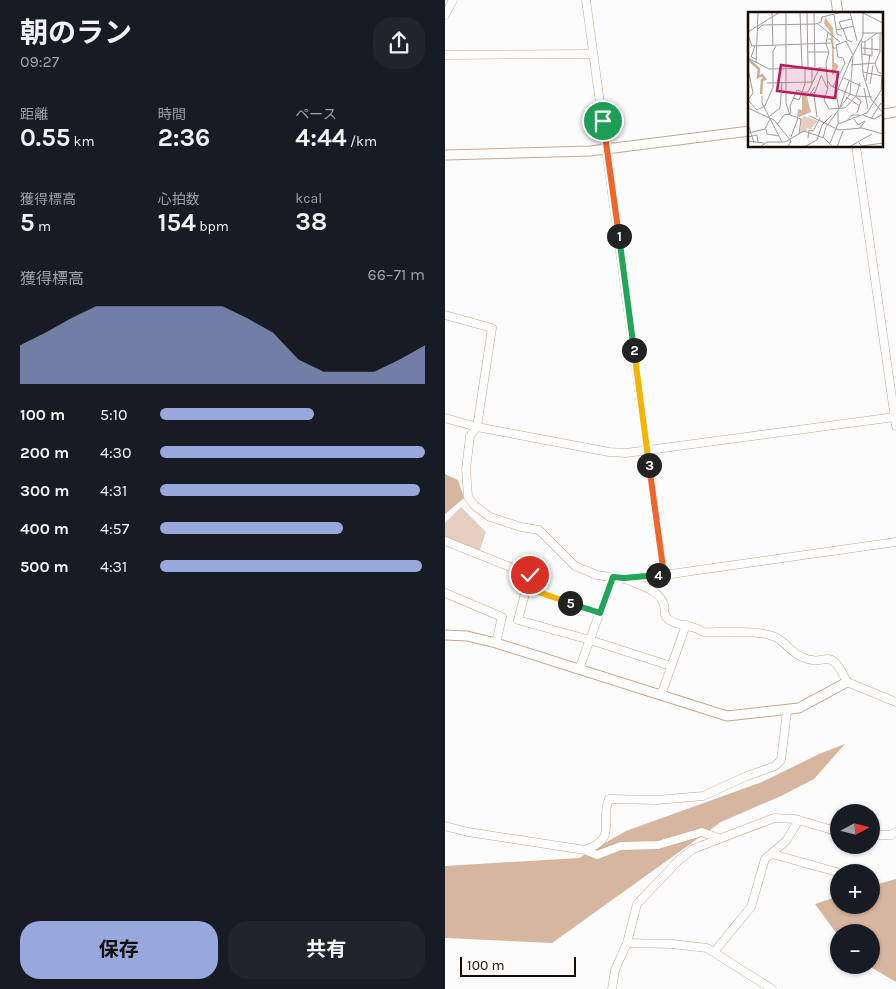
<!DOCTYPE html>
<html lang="ja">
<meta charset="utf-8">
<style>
body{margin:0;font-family:Karla,"Noto Sans JP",sans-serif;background:#20242c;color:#f1f3f6;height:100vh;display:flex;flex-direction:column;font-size:19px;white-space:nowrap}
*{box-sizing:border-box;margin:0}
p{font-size:16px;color:#9ea1a6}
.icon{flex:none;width:28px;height:28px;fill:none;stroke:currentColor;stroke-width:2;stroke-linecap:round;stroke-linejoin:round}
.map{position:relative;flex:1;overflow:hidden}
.drawer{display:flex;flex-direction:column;background:#171b24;width:445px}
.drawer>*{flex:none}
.needle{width:32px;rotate:83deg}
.tools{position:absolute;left:385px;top:804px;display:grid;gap:10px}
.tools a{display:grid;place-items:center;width:50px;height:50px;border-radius:50%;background:#171b24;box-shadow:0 1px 4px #0004;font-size:25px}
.scale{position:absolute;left:15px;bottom:12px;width:116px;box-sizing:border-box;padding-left:5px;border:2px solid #160c05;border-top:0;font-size:14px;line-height:18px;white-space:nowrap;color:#160c05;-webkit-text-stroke:4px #fff;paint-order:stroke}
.pin{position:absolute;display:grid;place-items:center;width:42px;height:42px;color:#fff;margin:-21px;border:2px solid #fff;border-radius:50%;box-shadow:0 1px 5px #0007}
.km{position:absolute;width:25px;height:25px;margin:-12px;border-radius:50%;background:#222;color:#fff;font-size:14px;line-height:25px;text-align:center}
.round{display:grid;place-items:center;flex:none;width:52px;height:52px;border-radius:20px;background:#20242c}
.headline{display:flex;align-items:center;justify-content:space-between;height:85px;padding:0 20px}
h1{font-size:28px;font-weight:700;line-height:38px}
.figures{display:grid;grid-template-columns:repeat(3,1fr);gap:8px;height:85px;padding:5px 20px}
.figures div{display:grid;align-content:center}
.figures b{font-size:25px;font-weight:700}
.figures small{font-size:14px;font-weight:400}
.figures p{font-size:14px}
.chart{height:140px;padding:10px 20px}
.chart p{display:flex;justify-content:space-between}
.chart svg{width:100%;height:90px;margin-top:5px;fill:#99a8dc;opacity:.7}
.action{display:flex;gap:10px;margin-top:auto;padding:10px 20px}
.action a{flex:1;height:58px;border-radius:20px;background:#99a8dc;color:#111;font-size:20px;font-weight:700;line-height:58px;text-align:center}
.action a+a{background:#20242c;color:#f1f3f6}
ul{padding:0 20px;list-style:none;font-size:16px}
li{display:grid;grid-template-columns:80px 60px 1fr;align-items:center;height:38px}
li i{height:12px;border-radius:6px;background:#99a8dc}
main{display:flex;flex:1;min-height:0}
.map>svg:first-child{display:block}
.green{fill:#e4cfc1}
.forest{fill:#d7b69f}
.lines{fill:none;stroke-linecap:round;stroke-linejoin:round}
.minor-casing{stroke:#c6a790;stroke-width:9}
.tertiary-casing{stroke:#c6a790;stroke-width:11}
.minor{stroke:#fff;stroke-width:8}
.tertiary{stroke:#fff;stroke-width:9}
.split-1-casing{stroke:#fff;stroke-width:10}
.split-2-casing{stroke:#fff;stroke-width:10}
.split-3-casing{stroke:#fff;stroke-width:10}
.split-4-casing{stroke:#fff;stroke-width:10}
.split-5-casing{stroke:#fff;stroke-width:10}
.split-6-casing{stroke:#fff;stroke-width:10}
.split-1{stroke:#f0652b;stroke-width:6}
.split-2{stroke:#22a559;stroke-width:6}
.split-3{stroke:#f5b400;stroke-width:6}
.split-4{stroke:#f0652b;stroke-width:6}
.split-5{stroke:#22a559;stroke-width:6}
.split-6{stroke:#f5b400;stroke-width:6}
.inset-river{fill:none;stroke:#cdad96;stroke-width:2.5}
.inset-road{fill:none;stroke:#a09c99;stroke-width:1}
.view{fill:#c2185b;fill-opacity:0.15;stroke:#c2185b;stroke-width:2.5}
.inset-edge{fill:none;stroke:#160c05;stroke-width:2.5}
</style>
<main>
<section class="drawer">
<div class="headline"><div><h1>朝のラン</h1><p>09:27</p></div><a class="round"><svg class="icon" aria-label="share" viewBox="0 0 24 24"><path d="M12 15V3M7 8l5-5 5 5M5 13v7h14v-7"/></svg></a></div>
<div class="figures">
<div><p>距離</p><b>0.55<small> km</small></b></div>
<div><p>時間</p><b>2:36</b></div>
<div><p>ペース</p><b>4:44<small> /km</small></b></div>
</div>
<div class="figures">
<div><p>獲得標高</p><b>5<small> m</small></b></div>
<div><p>心拍数</p><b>154<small> bpm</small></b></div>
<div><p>kcal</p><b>38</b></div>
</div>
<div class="chart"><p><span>獲得標高</span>66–71 m</p>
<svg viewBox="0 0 160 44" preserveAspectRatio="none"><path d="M0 44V25L10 19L20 12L30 6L40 6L50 6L60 6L70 6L80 6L90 12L100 19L110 32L120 38L130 38L140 38L150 32L160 25V44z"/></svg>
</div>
<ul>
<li><b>100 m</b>5:10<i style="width:58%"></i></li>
<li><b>200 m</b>4:30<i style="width:100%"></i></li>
<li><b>300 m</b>4:31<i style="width:98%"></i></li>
<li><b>400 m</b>4:57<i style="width:69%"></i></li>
<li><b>500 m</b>4:31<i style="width:99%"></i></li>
</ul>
<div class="action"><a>保存</a><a>共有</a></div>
</section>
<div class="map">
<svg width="451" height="989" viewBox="0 0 451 989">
<rect width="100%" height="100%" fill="#fcfcfc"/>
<path class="green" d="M16 507 41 532 33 556 0 546V523Z"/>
<g class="forest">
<path d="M0 474 13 480 19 498 0 514Z"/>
<path d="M400 744 369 779 336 796 276 822 107 943 0 938V866L134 858 181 831 317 782 374 754Z"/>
<path d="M451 879V982L422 965H426V932H394V937L370 904 394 896V905H426V886Z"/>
</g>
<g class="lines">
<defs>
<g id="minor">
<path d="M141 0 219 575"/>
<path d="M0 15 8 0"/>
<path d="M0 55 148 54"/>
<path d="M411 146 451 426"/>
<path d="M0 315 47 328 32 427 164 452 181 453 450 417"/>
<path d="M0 418 32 427 25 436 21 469 23 497 30 506 45 517 76 527 94 530 130 566 152 575 179 579 219 575 451 542"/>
<path d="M0 541 85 575 73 620 145 640 226 666"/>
<path d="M181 579C194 585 215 590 219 605 220 610 218 615 223 619 232 627 248 624 258 632 276 633 316 629 332 638 341 643 347 653 357 657 382 669 383 642 402 682L451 702"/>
<path d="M82 588 155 613"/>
<path d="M0 593 57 617 51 643"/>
<path d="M134 669 168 577"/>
<path d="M216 695 241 625"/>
<path d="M0 826 23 832 140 850 152 855 176 846 213 845 257 832 273 838"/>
<path d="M426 835H446L451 832"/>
<path d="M140 850C174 838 154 822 164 799L212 800 258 796 302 776 330 766 336 760 342 711"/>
<path d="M327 854 392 872"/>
<path d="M182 943 227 944 262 948 327 989"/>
<path d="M269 952 306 907 320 859 341 841 354 820"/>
<path d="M167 989 170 970 182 943 192 904 234 860 248 849 329 818 350 819 394 832"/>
</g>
<g id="tertiary">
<path d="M391 0 393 14"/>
<path d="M437 114 451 112"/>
<path d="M0 155 145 151 305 131"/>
<path d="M0 635 22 636 51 643 282 716 354 708 402 682"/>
</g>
</defs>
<use href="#minor" class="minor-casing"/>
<use href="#tertiary" class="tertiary-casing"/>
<use href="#minor" class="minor"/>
<use href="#tertiary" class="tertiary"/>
</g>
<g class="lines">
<defs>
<path id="split-1" d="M158 121 174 236"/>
<path id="split-2" d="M174 236 189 350"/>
<path id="split-3" d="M189 350 204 465"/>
<path id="split-4" d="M204 465 219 575H213"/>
<path id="split-5" d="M125 603 155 613 168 577 179 578 213 575"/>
<path id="split-6" d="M85 575 82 588 125 603"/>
</defs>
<use href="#split-1" class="split-1-casing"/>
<use href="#split-2" class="split-2-casing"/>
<use href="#split-3" class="split-3-casing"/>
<use href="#split-4" class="split-4-casing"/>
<use href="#split-5" class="split-5-casing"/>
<use href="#split-6" class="split-6-casing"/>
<use href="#split-1" class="split-1"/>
<use href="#split-2" class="split-2"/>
<use href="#split-3" class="split-3"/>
<use href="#split-4" class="split-4"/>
<use href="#split-5" class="split-5"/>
<use href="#split-6" class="split-6"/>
</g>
<g transform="translate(303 12)">
<rect width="135" height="135" fill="#fcfcfc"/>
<path d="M56 104 70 109 63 117 58 116 60 118 52 121 53 107Z" fill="#e4cfc1"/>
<path d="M77 5 85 16 86 50 91 54 84 64V31L82 19 76 12ZM58 81 63 100 49 106 50 97 54 98V82Z" fill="#d7b69f"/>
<path class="inset-river" d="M0 47 11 57 10 65 14 63 17 67 14 68 13 82"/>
<path class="inset-road" d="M24 0 25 34M38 0V91L42 103 53 107 51 122M52 0 54 56M59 0 60 56M66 0 67 55M102 0 109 29M113 0 135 11M86 3 89 22 94 24M70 12 92 30M10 17 14 13 68 12 73 10 74 5 95 0M94 17 91 10 104 7M95 17 99 28 104 30M88 18 106 14M0 20 32 0M80 20 78 32 81 40 78 51 80 76 76 88 81 97 97 96 108 84 112 71M114 21H135M132 21V40L127 51 130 60 135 62M0 23 4 34 83 31M80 27H83L85 36H88M113 28 115 62 123 87 135 101M114 30H117V43M117 30 129 21M7 34 3 45 8 47M114 36 132 38M60 40H81M114 42 124 44V26M0 46 21 57 78 56M8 51 10 0M103 53 127 51M64 56V72M0 57 5 81 0 88M115 60 134 64 133 77M73 63 80 77M96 66 113 74M80 69 83 74 107 84 124 85M118 69 122 42M19 71 64 70M122 72 125 53M85 75 97 51 95 46 90 45 88 33 98 29 105 43M116 76 120 97M67 80 61 83 67 75M14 84V91L34 130M98 85 112 94M108 85 113 89 109 101M46 86 51 88 54 80H60L72 55M0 88 9 98 17 94 25 75V39L28 34M92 95 101 69M0 96 26 108 43 129 40 135M91 97 88 82 104 44M43 101 42 94 49 78 54 80 57 72V56M115 103 126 107 135 102M22 104 32 96 34 71M62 104 91 118 114 116 135 122M69 105 66 83 73 64M106 107 110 113 117 109 112 116M123 107 133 91M99 109 104 103H112M0 112 6 131M90 112 119 101 135 75M29 113 36 103 43 102M18 117 19 122 31 124M0 121 17 117 22 107M0 125 9 123 10 131M43 125 50 106M60 126 61 118 65 119 72 106M75 126 78 115 102 82 105 43 115 24V0M0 129 16 131M82 131 90 112V100M111 131 114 134 135 131M12 135 19 130H37L56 119 76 126 85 135M56 135 69 128 74 113 84 103M89 135 95 119M101 135 124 122"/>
<path class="view" d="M33 53 90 60 87 86 29 79Z"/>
<rect width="135" height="135" class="inset-edge"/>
</g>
</svg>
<div class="tools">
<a><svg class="needle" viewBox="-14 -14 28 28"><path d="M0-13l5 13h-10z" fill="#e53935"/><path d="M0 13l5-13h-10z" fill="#9ea1a6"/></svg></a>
<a>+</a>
<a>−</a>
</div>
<div class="scale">100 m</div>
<div class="pin" style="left:158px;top:121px;background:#1e9e55"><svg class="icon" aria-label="arrive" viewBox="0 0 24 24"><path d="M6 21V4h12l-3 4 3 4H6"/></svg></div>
<div class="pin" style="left:85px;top:575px;background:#d93025"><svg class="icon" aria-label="check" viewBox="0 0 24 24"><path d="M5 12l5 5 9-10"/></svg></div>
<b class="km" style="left:174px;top:236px">1</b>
<b class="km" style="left:189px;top:350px">2</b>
<b class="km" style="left:204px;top:465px">3</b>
<b class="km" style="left:213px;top:575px">4</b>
<b class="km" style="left:125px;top:603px">5</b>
</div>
</main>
